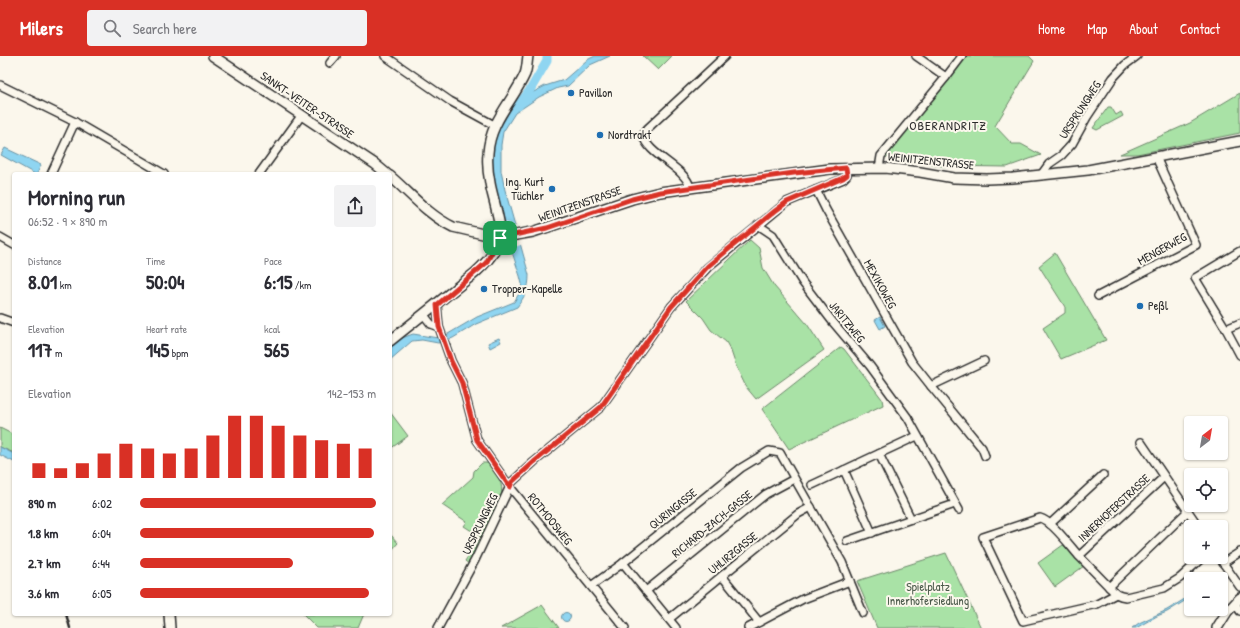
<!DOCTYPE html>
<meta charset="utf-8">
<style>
body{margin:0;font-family:"Patrick Hand",sans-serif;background:#f2f2f3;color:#2b2b33;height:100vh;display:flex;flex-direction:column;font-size:15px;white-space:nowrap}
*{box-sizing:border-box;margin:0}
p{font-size:13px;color:#7c7c81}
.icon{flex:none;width:22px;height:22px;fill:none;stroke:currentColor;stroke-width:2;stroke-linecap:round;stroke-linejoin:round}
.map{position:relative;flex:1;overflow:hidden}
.sheet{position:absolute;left:12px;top:116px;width:380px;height:444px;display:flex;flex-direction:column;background:#fff;border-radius:4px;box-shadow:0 1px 3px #0004}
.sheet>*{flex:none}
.needle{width:26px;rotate:31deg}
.buttons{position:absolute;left:1184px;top:360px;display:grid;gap:8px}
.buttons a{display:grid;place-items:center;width:44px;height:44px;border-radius:4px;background:#fff;box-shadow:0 1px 3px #0004;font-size:20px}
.pin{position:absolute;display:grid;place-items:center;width:34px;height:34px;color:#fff;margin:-17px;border-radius:8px;box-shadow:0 2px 6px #0006}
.round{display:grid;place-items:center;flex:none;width:42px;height:42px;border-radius:4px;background:#f2f2f3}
.head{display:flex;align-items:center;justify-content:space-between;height:68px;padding:0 16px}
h1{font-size:22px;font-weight:700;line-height:30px}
.figures{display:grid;grid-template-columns:repeat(3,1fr);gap:6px;height:68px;padding:4px 16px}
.figures div{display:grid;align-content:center}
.figures b{font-size:20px;font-weight:700}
.figures small{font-size:11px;font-weight:400}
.figures p{font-size:11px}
.chart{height:112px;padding:8px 16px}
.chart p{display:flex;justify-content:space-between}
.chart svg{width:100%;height:72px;margin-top:4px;stroke:#d93025;stroke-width:6}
ul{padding:0 16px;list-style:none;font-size:13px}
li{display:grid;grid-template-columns:64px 48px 1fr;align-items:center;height:30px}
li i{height:10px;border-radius:5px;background:#d93025}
header{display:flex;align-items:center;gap:24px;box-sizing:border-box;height:56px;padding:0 20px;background:#d93025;color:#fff}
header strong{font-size:19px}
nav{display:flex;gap:22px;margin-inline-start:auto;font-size:14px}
.search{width:280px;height:36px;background:#f2f2f3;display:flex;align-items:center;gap:10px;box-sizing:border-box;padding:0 14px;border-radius:4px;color:#7c7c81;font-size:15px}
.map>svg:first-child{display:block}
.green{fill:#a9e2a6;stroke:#6a8668}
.water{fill:#8fd5f1;stroke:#6791a2}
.pier{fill:#fbf7ec}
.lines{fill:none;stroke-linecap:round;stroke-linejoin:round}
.canal{stroke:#8fd5f1;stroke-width:9}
.street-casing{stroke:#2b2b2b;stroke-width:10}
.secondary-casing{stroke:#2b2b2b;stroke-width:12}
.street{stroke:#fbf7ec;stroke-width:7}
.secondary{stroke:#fbf7ec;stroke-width:9}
.rail{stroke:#2b2b2b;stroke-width:2.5}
.route-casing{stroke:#fff;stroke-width:8}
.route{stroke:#d93025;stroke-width:5}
.poi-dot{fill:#1f6fb2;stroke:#fbf7ec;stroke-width:1.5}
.labels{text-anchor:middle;stroke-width:4;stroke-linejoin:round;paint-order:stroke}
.poi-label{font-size:12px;fill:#2b2b2b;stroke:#fbf7ec;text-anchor:start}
.street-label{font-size:12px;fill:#2b2b2b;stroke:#fbf7ec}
.park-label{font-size:12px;fill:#4a594a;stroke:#fbf7ec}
.neighbourhood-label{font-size:13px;letter-spacing:1px;fill:#2b2b2b;stroke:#fbf7ec}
</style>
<header>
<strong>Milers</strong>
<div class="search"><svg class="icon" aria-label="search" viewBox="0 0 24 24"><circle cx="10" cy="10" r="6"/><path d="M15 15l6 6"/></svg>Search here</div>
<nav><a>Home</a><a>Map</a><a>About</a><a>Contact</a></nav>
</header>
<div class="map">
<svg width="1240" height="572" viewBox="0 0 1240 572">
<rect width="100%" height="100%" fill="#fbf7ec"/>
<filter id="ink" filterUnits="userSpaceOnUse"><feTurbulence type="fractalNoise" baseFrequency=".025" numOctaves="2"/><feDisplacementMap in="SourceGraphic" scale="8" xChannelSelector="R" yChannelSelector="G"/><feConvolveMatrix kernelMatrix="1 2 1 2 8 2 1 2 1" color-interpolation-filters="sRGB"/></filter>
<g filter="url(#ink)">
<g class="green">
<path d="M643 0H672L658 14Z"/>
<path d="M966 0H1029L1034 5 995 70 1012 88H1021L1041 99 1007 111 940 110 885 101Z"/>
<path d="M1240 37V77L1137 98H1120L1190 67Z"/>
<path d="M1108 51H1111L1116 59 1121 56 1123 60 1097 74 1093 72Z"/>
<path d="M750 184 759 192 763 212 774 230 807 268 824 294 756 343 746 331 736 310 731 295 726 286 711 274 703 262 686 245Z"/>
<path d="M1055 197 1106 284 1061 303 1043 272 1065 257V251L1039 210Z"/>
<path d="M841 291 844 293 882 343 883 349 789 393 762 353Z"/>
<path d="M390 356 408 380 390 393Z"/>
<path d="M0 372 14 379V397L0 391Z"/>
<path d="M482 407H489C498 421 504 426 501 442L469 508 465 505 481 481 464 470 467 466 442 449 473 421 474 415Z"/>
<path d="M390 478 398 487 390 496Z"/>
<path d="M1063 489 1084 510 1055 531 1038 507Z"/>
<path d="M946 497 981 572H877L857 525Z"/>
<path d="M542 549 559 572H501Z"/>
<path d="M303 558H364L358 572H317Z"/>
</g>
<g class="water">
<path d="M595 0H610L590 9 568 30 558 32 539 41 515 57 503 76 501 89V115L505 134 529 219C529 233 525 240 517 251L476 268 453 282 438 287 422 284 412 285 390 304V292L402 282 413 278 438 282 448 278 477 261 514 246 520 236 522 228 520 220 512 196 493 120 491 105 493 86 498 70 508 53 515 46 545 30 564 24 587 4Z"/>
<path d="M5 92 41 109 37 118H35L1 99Z"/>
<path d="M880 261 885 270 880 273 875 264Z"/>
<path d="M499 282 501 286 490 292 488 287Z"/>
<path d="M0 391 14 398V406L0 399Z"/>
<path d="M1191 539V541L1167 556 1157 560 1136 572H1132L1139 567 1167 554Z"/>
<circle cx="566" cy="561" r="4.5"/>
</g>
<path class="pier" d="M503 165 517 171 523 188 510 193Z"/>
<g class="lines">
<path class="canal" d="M518 50 530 34 547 5V0"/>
<defs>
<g id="street">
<path d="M385 0 450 45 494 69"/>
<path d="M330 7 336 0"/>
<path d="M946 21 962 0"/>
<path d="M0 29 75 66 164 118"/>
<path d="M879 112 881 100 946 21 916 0"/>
<path d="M51 118 75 66"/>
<path d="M259 118 301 60"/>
<path d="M1041 119 1049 108 1062 99 1072 88 1087 61 1113 22 1125 9 1137 0"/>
<path d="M690 131C685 111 647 99 643 79L647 73 725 0"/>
<path d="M816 134 826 154 912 306 931 330 982 392 985 400"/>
<path d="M758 169 773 179 803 227 832 265 870 310 908 362 959 454"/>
<path d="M0 181 14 189"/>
<path d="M1098 240 1196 189 1156 101"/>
<path d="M437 249 439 271 451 305 462 327 477 384 510 431 625 572"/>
<path d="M424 259 431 268 439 271"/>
<path d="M0 262 14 267"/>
<path d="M1240 267 1226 273 1240 299"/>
<path d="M1226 273 1195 222 1240 195"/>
<path d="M931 330 984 305"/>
<path d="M879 398 911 463"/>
<path d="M844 414 872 477"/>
<path d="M812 429 917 380"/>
<path d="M1188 455 1199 471"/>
<path d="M1050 468 1103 419"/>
<path d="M847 485 955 448"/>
<path d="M1079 500 1116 538 1121 540 1126 541 1164 532 1180 522 1203 501"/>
<path d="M1219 501 1240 531"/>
<path d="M623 507 676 572"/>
<path d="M1223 507 1240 496"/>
<path d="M722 520 759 566"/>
<path d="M591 530 623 507 741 412 769 395 780 397 842 506 863 557"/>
<path d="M1109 531 1188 455 1141 386"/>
<path d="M646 535 766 438 794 423"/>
<path d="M1116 538 1097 548 1023 565 983 481 1040 462C1052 465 1070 490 1079 500L1164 421"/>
<path d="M1235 547 1240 555"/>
<path d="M669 563 798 458 811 451"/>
<path d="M438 572 475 504 512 426 534 406 601 351 671 251 708 211 787 146 843 123 847 119 846 112"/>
<path d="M748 572 803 543 850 525"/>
</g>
<g id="secondary">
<path d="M213 0 375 108 387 118"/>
<path d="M390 120C411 138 428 159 453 171L500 182 533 176 632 143 660 136 830 113 885 112 920 116 954 122 987 123 1013 122 1088 114 1240 85"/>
<path d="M390 285 475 217C485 208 496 197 500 183 503 172 492 140 490 127 488 117 487 107 488 97 490 65 513 45 525 18 527 13 527 6 528 0"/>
<path d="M169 558 170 572"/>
<path d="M1217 572 1227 556 1240 542"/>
</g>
</defs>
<use href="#street" class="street-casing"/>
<use href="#secondary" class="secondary-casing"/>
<use href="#street" class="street"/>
<use href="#secondary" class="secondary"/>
<path class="rail" d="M66 558 70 572"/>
</g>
</g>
<g class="lines" filter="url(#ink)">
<defs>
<path id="route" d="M846 112 847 119 843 122 787 146 775 155 708 210 671 251 601 351 534 406 512 426 510 431 477 384 462 327 451 305 439 271 437 249 486 207 500 182 547 172 632 143 660 136 794 117Z"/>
</defs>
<use href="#route" class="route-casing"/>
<use href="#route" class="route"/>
</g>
<g class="poi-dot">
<circle cx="571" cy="37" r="4"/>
<circle cx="600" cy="79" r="4"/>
<circle cx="552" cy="133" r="4"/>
<circle cx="484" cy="233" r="4"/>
<circle cx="1140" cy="250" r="4"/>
</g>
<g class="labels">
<g class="poi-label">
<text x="579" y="41">Pavillon</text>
<text x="608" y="83">Nordtrakt</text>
<text x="544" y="130" text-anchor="end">Ing. Kurt<tspan x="544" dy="14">Tüchler</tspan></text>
<text x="492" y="237">Tropper-Kapelle</text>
<text x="1148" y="254">Peßl</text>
</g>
<g class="street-label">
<text transform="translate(307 49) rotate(34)" y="4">SANKT-VEITER-STRASSE</text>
<text transform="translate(1080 54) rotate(-57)" y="4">URSPRUNGWEG</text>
<text transform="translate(931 105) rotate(6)" y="4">WEINITZENSTRASSE</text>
<text transform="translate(580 148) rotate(-19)" y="4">WEINITZENSTRASSE</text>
<text transform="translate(1162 193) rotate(-29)" y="4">MENGERWEG</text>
<text transform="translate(880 228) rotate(61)" y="4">MEXIKOWEG</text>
<text transform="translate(847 266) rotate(51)" y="4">JARITZWEG</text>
<text transform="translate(1114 452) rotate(-43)" y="4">INNERHOFERSTRASSE</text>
<text transform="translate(673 453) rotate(-39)" y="4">QURINGASSE</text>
<text transform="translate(550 463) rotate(51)" y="4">ROTMOOSWEG</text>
<text transform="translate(480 468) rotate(-64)" y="4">URSPRUNGWEG</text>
<text transform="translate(712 468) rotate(-39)" y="4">RICHARD-ZACH-GASSE</text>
<text transform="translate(733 497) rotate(-39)" y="4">UHLIRZGASSE</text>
</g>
<g class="park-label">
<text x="928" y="535">Spielplatz<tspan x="928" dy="14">Innerhofersiedlung</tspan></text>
</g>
<g class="neighbourhood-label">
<text x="948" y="74">OBERANDRITZ</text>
</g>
</g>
</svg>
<div class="buttons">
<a><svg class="needle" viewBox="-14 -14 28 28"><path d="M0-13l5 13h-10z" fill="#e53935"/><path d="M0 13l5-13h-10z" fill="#7c7c81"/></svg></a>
<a><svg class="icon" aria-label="locate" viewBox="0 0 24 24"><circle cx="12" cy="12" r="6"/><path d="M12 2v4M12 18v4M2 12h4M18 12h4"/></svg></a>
<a>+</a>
<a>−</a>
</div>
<div class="pin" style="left:500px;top:182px;background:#1e9e55"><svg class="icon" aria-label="arrive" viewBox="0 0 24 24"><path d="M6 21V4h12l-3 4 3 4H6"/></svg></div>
<section class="sheet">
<div class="head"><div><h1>Morning run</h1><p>06:52 · 9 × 890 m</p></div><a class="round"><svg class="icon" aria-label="share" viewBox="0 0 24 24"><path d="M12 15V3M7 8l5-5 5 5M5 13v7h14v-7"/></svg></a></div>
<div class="figures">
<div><p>Distance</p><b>8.01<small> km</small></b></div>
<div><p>Time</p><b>50:04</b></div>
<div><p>Pace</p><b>6:15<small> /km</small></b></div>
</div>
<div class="figures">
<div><p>Elevation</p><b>117<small> m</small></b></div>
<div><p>Heart rate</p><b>145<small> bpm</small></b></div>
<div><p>kcal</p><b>565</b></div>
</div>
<div class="chart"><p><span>Elevation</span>142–153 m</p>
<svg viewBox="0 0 160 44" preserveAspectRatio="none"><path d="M5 44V35M15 44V38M25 44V35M35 44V29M45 44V23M55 44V26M65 44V29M75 44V26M85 44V18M95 44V6M105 44V6M115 44V12M125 44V18M135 44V21M145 44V23M155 44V26"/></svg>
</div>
<ul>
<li><b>890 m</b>6:02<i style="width:100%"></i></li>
<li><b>1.8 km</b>6:04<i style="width:99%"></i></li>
<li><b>2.7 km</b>6:44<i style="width:65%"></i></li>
<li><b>3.6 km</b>6:05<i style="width:97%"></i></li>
</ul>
</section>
</div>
